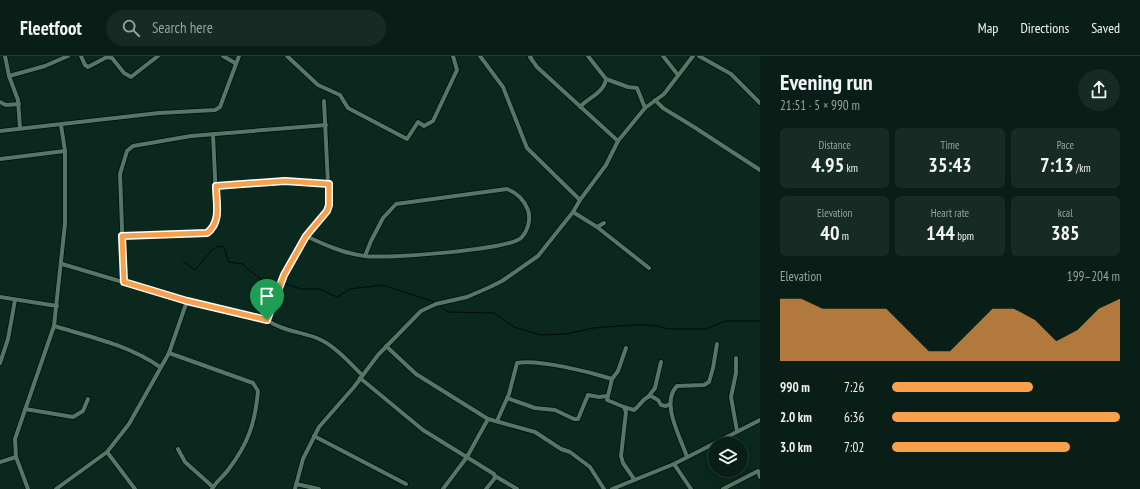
<!DOCTYPE html>
<meta charset="utf-8">
<style>
body{margin:0;font-family:"PT Sans Narrow",sans-serif;background:#162b23;color:#f1f3f6;height:100vh;display:flex;flex-direction:column;font-size:15px;white-space:nowrap}
*{box-sizing:border-box;margin:0}
p{font-size:13px;color:#98a2a1}
.icon{flex:none;width:22px;height:22px;fill:none;stroke:currentColor;stroke-width:2;stroke-linecap:round;stroke-linejoin:round}
.map{position:relative;flex:1;overflow:hidden}
.panel{display:flex;flex-direction:column;background:#081e16;width:380px}
.panel>*{flex:none}
.controls{position:absolute;left:708px;top:381px;display:grid;gap:8px}
.controls a{display:grid;place-items:center;width:40px;height:40px;border-radius:50%;background:#081e16;box-shadow:0 2px 10px #0003,0 0 0 1px #293c35;font-size:20px}
.pin{position:absolute;display:grid;place-items:center;width:34px;height:34px;color:#fff;margin:-41px -17px;border-radius:50% 50% 50% 0;rotate:-45deg;box-shadow:0 0 4px #0007}
.pin .icon{rotate:45deg}
.round{display:grid;place-items:center;flex:none;width:42px;height:42px;border-radius:21px;background:#162b23}
.overview{display:flex;align-items:center;justify-content:space-between;height:68px;padding:0 20px}
h1{font-size:22px;font-weight:600;line-height:30px}
.figures{display:grid;grid-template-columns:repeat(3,1fr);gap:6px;height:68px;padding:4px 20px}
.figures div{display:grid;align-content:center;border-radius:6px;background:#162b23;text-align:center}
.figures b{font-size:20px;font-weight:600}
.figures small{font-size:11px;font-weight:400}
.figures p{font-size:11px}
.chart{height:112px;padding:8px 20px}
.chart p{display:flex;justify-content:space-between}
.chart svg{width:100%;height:72px;margin-top:4px;fill:#f9a04c;opacity:.7}
ul{padding:0 20px;list-style:none;font-size:13px}
li{display:grid;grid-template-columns:64px 48px 1fr;align-items:center;height:30px}
li i{height:10px;border-radius:5px;background:#f9a04c}
header{display:flex;align-items:center;gap:24px;box-sizing:border-box;height:56px;padding:0 20px;background:#081e16;border-bottom:1px solid #293c35}
header strong{font-size:19px}
nav{display:flex;gap:22px;margin-inline-start:auto;font-size:14px}
.search{width:280px;height:36px;background:#162b23;display:flex;align-items:center;gap:10px;box-sizing:border-box;padding:0 14px;border-radius:22px;color:#98a2a1;font-size:15px}
main{display:flex;flex:1;min-height:0}
.map>svg:first-child{display:block}
.lines{fill:none;stroke-linecap:round;stroke-linejoin:round}
.stream{stroke:#000b0e;stroke-width:1}
.minor-casing{stroke:#001008;stroke-width:5.5}
.minor{stroke:#577668;stroke-width:4}
.route-casing{stroke:#fff;stroke-width:8}
.route{stroke:#f9a04c;stroke-width:5}
</style>
<header>
<strong>Fleetfoot</strong>
<div class="search"><svg class="icon" aria-label="search" viewBox="0 0 24 24"><circle cx="10" cy="10" r="6"/><path d="M15 15l6 6"/></svg>Search here</div>
<nav><a>Map</a><a>Directions</a><a>Saved</a></nav>
</header>
<main>
<div class="map">
<svg width="760" height="433" viewBox="0 0 760 433">
<rect width="100%" height="100%" fill="#0a281d"/>
<g class="lines">
<g class="stream">
<path d="M183 205 195 214 212 194 218 190 224 191 229 206 243 208 244 210 267 228 279 227"/>
<path d="M282 227 301 233H319L337 241 350 233 382 229 435 246"/>
<path d="M439 249 447 256 494 257 514 271 541 279 566 278 593 272 632 269H652L669 273H706L725 265H760"/>
</g>
<defs>
<g id="minor">
<path d="M5 0 9 20 18 44 20 72"/>
<path d="M81 0 85 9 88 11 107 1 112 2 124 17 131 21 158 0"/>
<path d="M223 0 235 7"/>
<path d="M287 0 318 29 340 39 348 52 407 83 418 66 424 70 433 65 457 14 453 0"/>
<path d="M480 0 503 31 527 92 580 144"/>
<path d="M531 0 530 1 537 11 618 85"/>
<path d="M588 0 606 23 628 31 637 32 645 52"/>
<path d="M663 0 678 19"/>
<path d="M699 0 731 18 760 47"/>
<path d="M9 20 45 10 68 0"/>
<path d="M655 44 663 52 694 71 760 114"/>
<path d="M0 46 6 49 19 48"/>
<path d="M580 51C588 42 604 37 606 23"/>
<path d="M0 75 159 57 215 54 220 51 239 0"/>
<path d="M0 103 65 95"/>
<path d="M216 130 285 125 329 128"/>
<path d="M573 156 597 171 604 167"/>
<path d="M597 171 649 212"/>
<path d="M122 179 207 177 213 172 217 165 213 78"/>
<path d="M306 180C325 189 343 197 364 200 386 203 507 194 521 182 528 175 531 163 528 154 524 143 517 137 507 133L396 148 383 162 371 185 365 200"/>
<path d="M62 208 187 245 267 264C282 275 303 276 319 283 335 290 350 307 362 319"/>
<path d="M124 226 120 118 127 95 133 90 191 80 326 69"/>
<path d="M0 241 57 250"/>
<path d="M267 264 284 219 306 180 323 161 329 149 324 45"/>
<path d="M54 270C91 281 128 289 160 311"/>
<path d="M386 290 416 318 488 363 535 376 561 393 570 396 590 411 604 433"/>
<path d="M626 292 618 315 612 323 607 344 624 351 626 356 621 400 623 407 634 423"/>
<path d="M169 297 253 327 258 335C255 368 248 388 228 414 223 421 216 426 212 433"/>
<path d="M736 302V317L731 341 737 375"/>
<path d="M0 307 8 283 15 244"/>
<path d="M360 322 423 374 494 418 495 422 486 433"/>
<path d="M648 341 655 332 661 306"/>
<path d="M507 342 535 352 555 354 574 363H578L588 339 599 341 607 340"/>
<path d="M624 351 634 354C641 349 642 342 651 340L658 344 661 349 666 350 670 348"/>
<path d="M25 353 73 361 83 355 88 343"/>
<path d="M497 365 509 338 517 307C539 303 590 316 612 323"/>
<path d="M314 380 406 428"/>
<path d="M178 393 185 406 213 431"/>
<path d="M107 396 135 433"/>
<path d="M687 401C681 382 660 347 677 330L704 329 709 326 713 312 717 288"/>
<path d="M0 406 16 401"/>
<path d="M674 408 760 364"/>
<path d="M495 420 517 433"/>
<path d="M296 428 319 433"/>
<path d="M28 433 16 401 15 383 54 270 65 168V95L61 69"/>
<path d="M56 433 107 396 129 368 169 297 187 245"/>
<path d="M295 433 303 403 319 371 354 331 378 299 421 255 436 248 467 241 490 231 502 225 538 200 573 156 580 144 606 109 618 85 645 52 664 38 693 0"/>
<path d="M443 433 467 401 488 363"/>
<path d="M612 433 674 408 691 433"/>
<path d="M723 433 758 415 760 421"/>
</g>
</defs>
<use href="#minor" class="minor-casing"/>
<use href="#minor" class="minor"/>
</g>
<g class="lines">
<defs>
<path id="route" d="M285 125 329 128V149L327 155 306 180 284 219 267 264 187 245 124 226 122 180 207 177C222 166 216 146 216 130Z"/>
</defs>
<use href="#route" class="route-casing"/>
<use href="#route" class="route"/>
</g>
</svg>
<div class="controls">
<a><svg class="icon" aria-label="layers" viewBox="0 0 24 24"><path d="M12 4l9 5-9 5-9-5zM3 14l9 5 9-5"/></svg></a>
</div>
<div class="pin" style="left:267px;top:264px;background:#1e9e55"><svg class="icon" aria-label="arrive" viewBox="0 0 24 24"><path d="M6 21V4h12l-3 4 3 4H6"/></svg></div>
</div>
<section class="panel">
<div class="overview"><div><h1>Evening run</h1><p>21:51 · 5 × 990 m</p></div><a class="round"><svg class="icon" aria-label="share" viewBox="0 0 24 24"><path d="M12 15V3M7 8l5-5 5 5M5 13v7h14v-7"/></svg></a></div>
<div class="figures">
<div><p>Distance</p><b>4.95<small> km</small></b></div>
<div><p>Time</p><b>35:43</b></div>
<div><p>Pace</p><b>7:13<small> /km</small></b></div>
</div>
<div class="figures">
<div><p>Elevation</p><b>40<small> m</small></b></div>
<div><p>Heart rate</p><b>144<small> bpm</small></b></div>
<div><p>kcal</p><b>385</b></div>
</div>
<div class="chart"><p><span>Elevation</span>199–204 m</p>
<svg viewBox="0 0 160 44" preserveAspectRatio="none"><path d="M0 44V6L10 6L20 12L30 12L40 12L50 12L60 25L70 38L80 38L90 25L100 12L110 12L120 19L130 32L140 25L150 12L160 6V44z"/></svg>
</div>
<ul>
<li><b>990 m</b>7:26<i style="width:62%"></i></li>
<li><b>2.0 km</b>6:36<i style="width:100%"></i></li>
<li><b>3.0 km</b>7:02<i style="width:78%"></i></li>
</ul>
</section>
</main>
